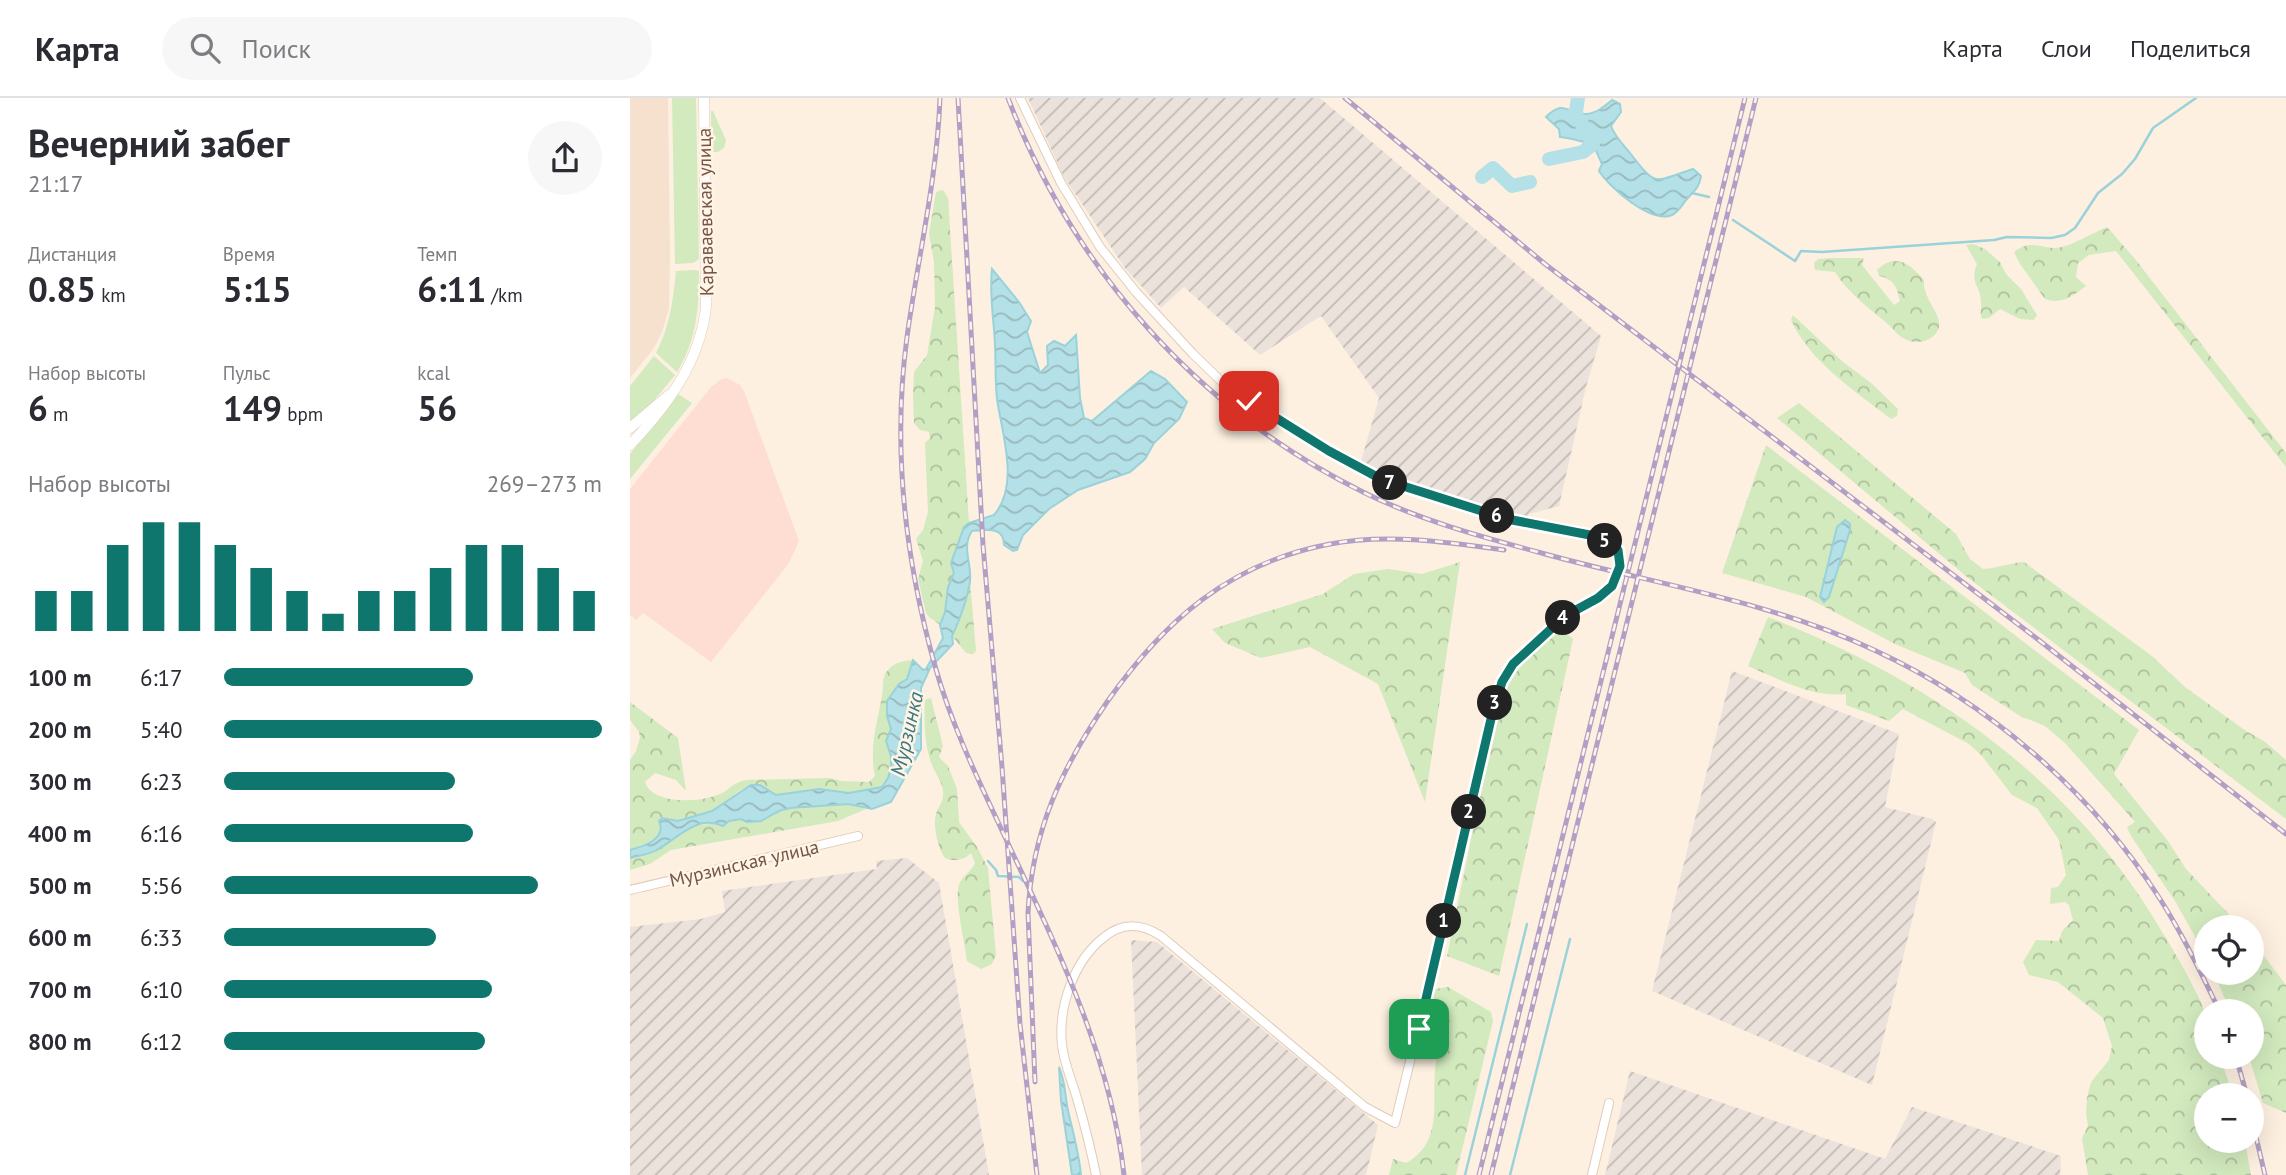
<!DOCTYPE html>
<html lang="ru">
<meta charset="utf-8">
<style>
body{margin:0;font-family:"PT Sans",sans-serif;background:#f7f7f7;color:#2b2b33;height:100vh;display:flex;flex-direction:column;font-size:26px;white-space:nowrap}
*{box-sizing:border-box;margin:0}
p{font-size:23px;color:#7c7c81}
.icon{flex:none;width:38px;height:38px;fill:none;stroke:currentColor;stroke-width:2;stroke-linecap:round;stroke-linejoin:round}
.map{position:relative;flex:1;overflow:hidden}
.sheet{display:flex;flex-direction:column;background:#fff;width:630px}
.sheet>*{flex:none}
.buttons{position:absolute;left:1564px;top:817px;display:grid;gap:14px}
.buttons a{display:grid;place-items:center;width:70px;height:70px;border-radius:50%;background:#fff;box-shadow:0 7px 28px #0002;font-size:35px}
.pin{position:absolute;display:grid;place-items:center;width:60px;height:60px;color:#fff;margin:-30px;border-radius:14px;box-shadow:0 4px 10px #0006}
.km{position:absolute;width:35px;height:35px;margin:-18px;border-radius:50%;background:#222;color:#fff;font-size:19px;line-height:35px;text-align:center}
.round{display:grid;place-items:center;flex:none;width:74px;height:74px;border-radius:37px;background:#f7f7f7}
.summary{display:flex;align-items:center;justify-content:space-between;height:119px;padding:0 28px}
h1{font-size:38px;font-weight:700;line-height:52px}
.figures{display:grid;grid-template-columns:repeat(3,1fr);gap:10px;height:119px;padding:7px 28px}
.figures div{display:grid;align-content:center}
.figures b{font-size:35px;font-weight:700}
.figures small{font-size:19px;font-weight:400}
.figures p{font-size:19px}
.chart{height:196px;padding:14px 28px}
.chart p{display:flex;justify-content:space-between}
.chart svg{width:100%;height:126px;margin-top:7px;stroke:#0f766e;stroke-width:6}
ul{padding:0 28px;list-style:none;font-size:23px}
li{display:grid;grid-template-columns:112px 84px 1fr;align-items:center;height:52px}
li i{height:18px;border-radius:9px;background:#0f766e}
header{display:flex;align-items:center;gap:42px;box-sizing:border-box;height:98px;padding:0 35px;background:#fff;border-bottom:2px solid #e1e1e2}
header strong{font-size:33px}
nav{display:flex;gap:38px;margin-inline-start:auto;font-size:24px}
.search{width:490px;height:63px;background:#f7f7f7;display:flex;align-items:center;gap:18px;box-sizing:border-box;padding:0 24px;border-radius:38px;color:#7c7c81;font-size:26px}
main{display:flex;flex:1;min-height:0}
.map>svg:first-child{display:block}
.residential{fill:#f5e1ce}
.commercial{fill:#feded3}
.industrial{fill:url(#industrial-furrows)}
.grass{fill:#d2eabe}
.forest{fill:url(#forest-crowns)}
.water{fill:url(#water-waves);stroke:#9ad2d9;stroke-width:2}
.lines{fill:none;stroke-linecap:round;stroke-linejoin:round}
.stream{stroke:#9ad2d9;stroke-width:2.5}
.river{stroke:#b4e1e7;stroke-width:14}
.minor-casing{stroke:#e1ccbb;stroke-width:10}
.tertiary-casing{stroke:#e1ccbb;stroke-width:11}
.minor{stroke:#fff;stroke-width:8}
.tertiary{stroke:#fff;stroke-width:10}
.rail-casing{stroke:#b29fc6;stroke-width:5}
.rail{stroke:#fff4e6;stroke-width:2.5;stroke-dasharray:8;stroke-linecap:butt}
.route-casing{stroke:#fff;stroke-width:14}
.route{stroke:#0f766e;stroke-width:9}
.labels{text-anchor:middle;stroke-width:5;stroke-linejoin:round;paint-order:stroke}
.street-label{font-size:19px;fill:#745546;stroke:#fff4e6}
.water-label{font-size:21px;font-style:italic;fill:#3d7982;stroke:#fff4e6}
</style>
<header>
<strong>Карта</strong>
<div class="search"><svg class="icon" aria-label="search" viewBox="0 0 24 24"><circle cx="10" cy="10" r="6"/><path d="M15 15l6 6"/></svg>Поиск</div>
<nav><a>Карта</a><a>Слои</a><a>Поделиться</a></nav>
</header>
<main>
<section class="sheet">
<div class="summary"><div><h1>Вечерний забег</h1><p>21:17</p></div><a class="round"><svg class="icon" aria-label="share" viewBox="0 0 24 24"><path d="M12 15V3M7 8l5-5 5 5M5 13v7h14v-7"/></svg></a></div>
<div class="figures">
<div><p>Дистанция</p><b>0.85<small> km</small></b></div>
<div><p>Время</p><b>5:15</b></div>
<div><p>Темп</p><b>6:11<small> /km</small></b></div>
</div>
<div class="figures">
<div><p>Набор высоты</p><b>6<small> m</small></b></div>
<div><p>Пульс</p><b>149<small> bpm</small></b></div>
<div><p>kcal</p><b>56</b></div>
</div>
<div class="chart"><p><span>Набор высоты</span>269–273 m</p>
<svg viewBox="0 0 160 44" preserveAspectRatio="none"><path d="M5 44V30M15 44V30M25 44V14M35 44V6M45 44V6M55 44V14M65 44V22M75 44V30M85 44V38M95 44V30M105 44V30M115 44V22M125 44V14M135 44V14M145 44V22M155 44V30"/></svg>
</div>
<ul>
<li><b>100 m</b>6:17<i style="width:66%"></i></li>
<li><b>200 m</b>5:40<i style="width:100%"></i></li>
<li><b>300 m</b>6:23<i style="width:61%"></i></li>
<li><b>400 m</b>6:16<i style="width:66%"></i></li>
<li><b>500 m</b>5:56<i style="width:83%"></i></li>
<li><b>600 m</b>6:33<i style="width:56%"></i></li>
<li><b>700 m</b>6:10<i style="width:71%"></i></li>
<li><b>800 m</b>6:12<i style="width:69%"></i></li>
</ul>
</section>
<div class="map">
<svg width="1656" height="1077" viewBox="0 0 1656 1077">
<defs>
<pattern id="industrial-furrows" width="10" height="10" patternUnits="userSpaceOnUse" patternTransform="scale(1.75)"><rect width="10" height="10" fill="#ebe2dc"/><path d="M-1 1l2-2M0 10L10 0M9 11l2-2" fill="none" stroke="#c3bab4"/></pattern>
<pattern id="forest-crowns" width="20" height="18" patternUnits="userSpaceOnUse" patternTransform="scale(1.75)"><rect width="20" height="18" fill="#d2eabe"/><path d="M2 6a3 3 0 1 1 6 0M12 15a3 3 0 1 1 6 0" fill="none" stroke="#afc09c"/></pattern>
<pattern id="water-waves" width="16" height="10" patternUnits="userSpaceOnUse" patternTransform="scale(1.75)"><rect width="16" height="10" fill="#b4e1e7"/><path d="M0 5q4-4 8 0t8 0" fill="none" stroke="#97b9bd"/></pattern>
</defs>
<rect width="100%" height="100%" fill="#fdf0e0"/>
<path class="residential" d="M0 0H38L40 156 39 211 32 234 24 250 0 280Z"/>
<path class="commercial" d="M97 280 110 287 114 293 169 443 159 465 81 564 13 515 6 522 0 517V391L81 289 92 281Z"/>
<g class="industrial">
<path d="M398 0H690L971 238 956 289 929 408 899 416 896 424 753 379 730 367 749 300 691 218 630 257 554 189 531 210 495 170 434 79Z"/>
<path d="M1102 573 1269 636 1255 709 1302 721 1306 724 1242 987 1022 893Z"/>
<path d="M277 760 309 785 359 1077H0V829L71 821 95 814 92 793 247 771 246 763Z"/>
<path d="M501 842 527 844 748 1027 736 1077H512Z"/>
<path d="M1000 973 1255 1061 1282 1009 1431 1058 1430 1077H975Z"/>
</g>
<g class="grass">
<path d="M42 0H66L69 161 63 165 45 166Z"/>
<path d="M81 13H83L96 42 94 50 88 54H83L81 50Z"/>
<path d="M64 172 69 173C69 210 67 241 47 274L26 255C40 228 43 203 46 173Z"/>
<path d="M24 258 45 277 21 306 0 325V288Z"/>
<path d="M48 296 62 305 0 381V356Z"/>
</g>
<g class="forest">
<path d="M313 92 318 100 339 425 334 429 321 465 324 474 318 489 315 514 310 527 299 519 296 515 288 481 293 463 286 441 293 432 298 414 295 345 300 340 299 334 290 332 284 325 283 298 284 274 297 257 305 209 304 164 299 136 306 94Z"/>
<path d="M1477 129 1505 161 1656 355V369L1486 153 1459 157 1448 165 1446 179 1456 188C1443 198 1431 207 1415 201L1390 166 1384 154C1400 141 1409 150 1426 150 1437 150 1465 134 1477 129Z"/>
<path d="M1343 146 1355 151 1370 164 1376 176 1391 191 1407 217 1404 222 1390 221 1370 211 1359 220 1352 221C1349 213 1352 212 1351 204 1351 188 1339 185 1347 166L1336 147Z"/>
<path d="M1202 160H1234L1232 167 1264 207 1270 203C1267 189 1264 181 1249 178L1247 172C1266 154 1280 166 1294 182 1292 202 1315 218 1308 232 1302 244 1286 247 1275 241 1268 238 1264 232 1259 227 1240 211 1218 195 1205 174L1185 172 1184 165 1188 161Z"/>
<path d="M1163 217 1213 264 1241 285 1268 311 1267 318 1261 321C1224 292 1181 265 1161 222Z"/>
<path d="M1169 305 1326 436 1340 461 1353 471C1368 470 1379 465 1394 464L1522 558 1555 589 1616 633 1634 643 1656 662V721L1337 479 1147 320Z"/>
<path d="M1136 347 1509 632 1484 676 1538 743 1556 771 1611 829 1577 830V860L1545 803 1501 738 1497 729 1505 724 1435 645 1415 628 1390 618 1342 587 1335 575 1265 546 1176 499 1092 475Z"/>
<path d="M830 464 795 704 748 586 680 549 631 560 595 545 582 531 693 496 724 476 758 471 792 476Z"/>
<path d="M340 483 346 553 343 556 336 555 322 538Z"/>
<path d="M1138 519C1301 582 1445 683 1534 837 1544 853 1575 906 1577 922 1578 934 1577 947 1577 959H1590L1603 997 1577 998V1043H1615L1621 1077H1458L1452 1040 1458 1028 1456 1016 1457 1000 1461 984 1479 962 1482 948 1473 920 1428 884 1399 877 1393 864 1406 842 1429 843 1432 833 1443 822 1439 807 1435 804 1420 806 1421 790 1428 789 1436 777 1429 742 1407 710 1382 697 1352 658 1339 646 1273 611 1259 623 1216 607V596C1182 600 1149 581 1118 568Z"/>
<path d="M935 534 943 541 869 878 817 858 847 712 878 580 923 535Z"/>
<path d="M283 562C281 573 279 580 269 586L257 618 261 631 256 643 261 658V669L258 680 252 689 219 695 189 691 145 697 138 691H112L82 713 48 723 37 720 29 725 32 729 25 741 0 752V662L6 653 10 640 9 634 0 622V604L48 640 56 693 46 682 25 675 15 684C22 708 76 705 94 694 103 688 106 683 118 682L199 680 212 683 239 684 245 678C239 650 247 625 252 598 254 589 251 579 258 572 264 564 274 563 283 562Z"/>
<path d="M301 600 313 648 309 659 318 668 327 691 329 724 347 749 358 770 366 857 362 866 351 871 337 863C335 846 324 800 329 787 332 778 341 774 345 765L341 755C335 762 324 764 315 760 307 749 302 724 307 713 311 705 314 702 313 692 312 684 305 675 302 667 294 647 294 623 295 602Z"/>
<path d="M218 706 236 711 208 723 41 752 20 766 0 772V760L24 754 60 729 83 725 96 727 99 723C120 719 130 730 151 712Z"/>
<path d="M1622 842 1656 887V1015L1633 1005 1619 959H1622V914L1600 913 1584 875H1622Z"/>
<path d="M818 889 861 914 863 923 826 1077H759L763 1061 776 1065C813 1044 802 1007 805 972 806 956 811 937 809 922 808 920 804 915 804 912 802 906 804 897 805 891Z"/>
</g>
<g class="water">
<path d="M982 2 990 6 991 14 981 28C985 39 993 46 1000 55 1027 90 1023 84 1063 71L1071 78C1069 90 1065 92 1057 101 1052 106 1049 114 1042 117 1021 126 980 90 969 73L972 66 963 46C951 44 942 40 930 39L929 31 916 19C935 0 938 17 957 16 967 15 975 8 982 2Z"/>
<path d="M362 171 389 204 401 223 397 234 410 275 418 267 417 248 424 243 435 248 446 237 450 300 454 320 462 323 521 273 535 281 557 304 549 321 524 345 515 361 500 374 448 392 419 411 393 437 387 452 383 453 374 447C374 428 357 432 342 433 331 449 342 465 340 483 338 499 329 524 322 538L323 546 300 570 291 590V651L261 704 242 711 218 706 161 710 151 712 131 723 117 724 111 721 99 723 93 728C67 716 48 740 27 752 20 756 8 758 0 760V752C14 748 37 741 29 723L32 720 48 723 82 713 121 687H130L146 697 189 691 219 695 252 689 258 680 261 669V658L256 643 261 631 257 618V603L269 586 277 581 283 562 293 572 296 571 313 540 310 527 315 514 318 489 324 475 321 465 334 429 339 425 364 417C390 387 372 336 367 301 365 283 366 265 365 247 364 221 359 197 362 171Z"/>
<path d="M1215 422 1220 426V432L1199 499 1194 504 1190 499 1207 429Z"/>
<path d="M429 969C436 985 435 1001 439 1017 444 1038 449 1056 451 1077H442L431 1003Z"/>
</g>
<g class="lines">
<g class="stream">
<path d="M1062 95 1079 99"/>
<path d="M1103 122 1165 163 1171 153 1192 154 1364 142 1377 139 1421 140 1435 137 1445 130 1468 95 1492 76 1505 61 1523 30 1566 0"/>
<path d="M358 763 366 772 368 778 389 779 393 783"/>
<path d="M835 1077 897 826"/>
<path d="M880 1077 940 841"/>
</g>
<g class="river">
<path d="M919 61 953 54 963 46 949 21 943 17 946 14 948 0"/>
<path d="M852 79 863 70 882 88 900 84"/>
</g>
<defs>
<g id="minor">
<path d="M390 0 431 85 470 149 506 194 563 256 590 282 646 321 751 381 877 421 965 438 987 452 990 468 982 488 968 500 945 512 922 529 883 566 872 584 765 1025 735 1009 531 838C511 825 492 824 473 840 443 864 428 910 432 947 434 966 443 985 448 1004 455 1028 461 1052 466 1077"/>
<path d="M0 792 228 738"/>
<path d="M962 1077 979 1005"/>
</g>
<g id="tertiary">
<path d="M0 330 39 297"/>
<path d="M0 347C37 308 70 264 76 209L74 0"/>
</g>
</defs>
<use href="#minor" class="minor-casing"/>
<use href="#tertiary" class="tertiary-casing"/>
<use href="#minor" class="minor"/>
<use href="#tertiary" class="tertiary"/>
<defs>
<g id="rail">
<path d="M310 0C307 81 288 159 277 239 262 350 275 461 305 568 320 622 344 673 368 724 421 838 480 951 494 1077"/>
<path d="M328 0 353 447 372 669 390 926 407 1077"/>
<path d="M378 0C443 171 569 313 733 394 795 425 864 442 930 460 1036 488 1144 505 1244 552 1359 605 1462 694 1530 801 1553 837 1571 875 1590 914"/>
<path d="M715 0 915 166 1410 543 1656 736"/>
<path d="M1606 959 1617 998"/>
<path d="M405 984 398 815C402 733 431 671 477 604 534 523 599 465 700 446 757 435 817 444 874 452"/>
<path d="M1622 1022 1635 1077"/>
<path d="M849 1077 1115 0"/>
<path d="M861 1077 1126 0"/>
</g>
</defs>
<use href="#rail" class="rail-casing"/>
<use href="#rail" class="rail"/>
</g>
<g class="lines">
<defs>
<path id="route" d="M619 303 699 353 751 381 877 421 965 438 988 452 990 468 982 488 968 500 935 518 883 566 872 584 861 621 789 931"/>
</defs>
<use href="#route" class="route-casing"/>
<use href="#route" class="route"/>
</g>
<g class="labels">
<g class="street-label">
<text transform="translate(75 114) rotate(-91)" y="7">Караваевская улица</text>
<text transform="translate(114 765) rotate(-13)" y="7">Мурзинская улица</text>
</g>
<g class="water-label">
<text transform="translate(277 636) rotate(-77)" y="7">Мурзинка</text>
</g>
</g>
</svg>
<div class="buttons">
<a><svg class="icon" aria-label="locate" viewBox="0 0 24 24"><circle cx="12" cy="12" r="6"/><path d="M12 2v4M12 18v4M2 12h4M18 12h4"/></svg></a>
<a>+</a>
<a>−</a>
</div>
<div class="pin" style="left:789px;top:931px;background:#1e9e55"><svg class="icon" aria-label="arrive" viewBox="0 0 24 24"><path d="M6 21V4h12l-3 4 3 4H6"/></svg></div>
<div class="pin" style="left:619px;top:303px;background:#d93025"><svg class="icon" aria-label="check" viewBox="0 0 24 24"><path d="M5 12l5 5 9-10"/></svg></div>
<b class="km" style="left:814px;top:823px">1</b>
<b class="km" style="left:839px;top:714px">2</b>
<b class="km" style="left:865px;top:605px">3</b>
<b class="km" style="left:933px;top:520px">4</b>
<b class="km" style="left:975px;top:443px">5</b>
<b class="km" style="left:867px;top:418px">6</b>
<b class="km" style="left:760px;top:385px">7</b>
</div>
</main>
